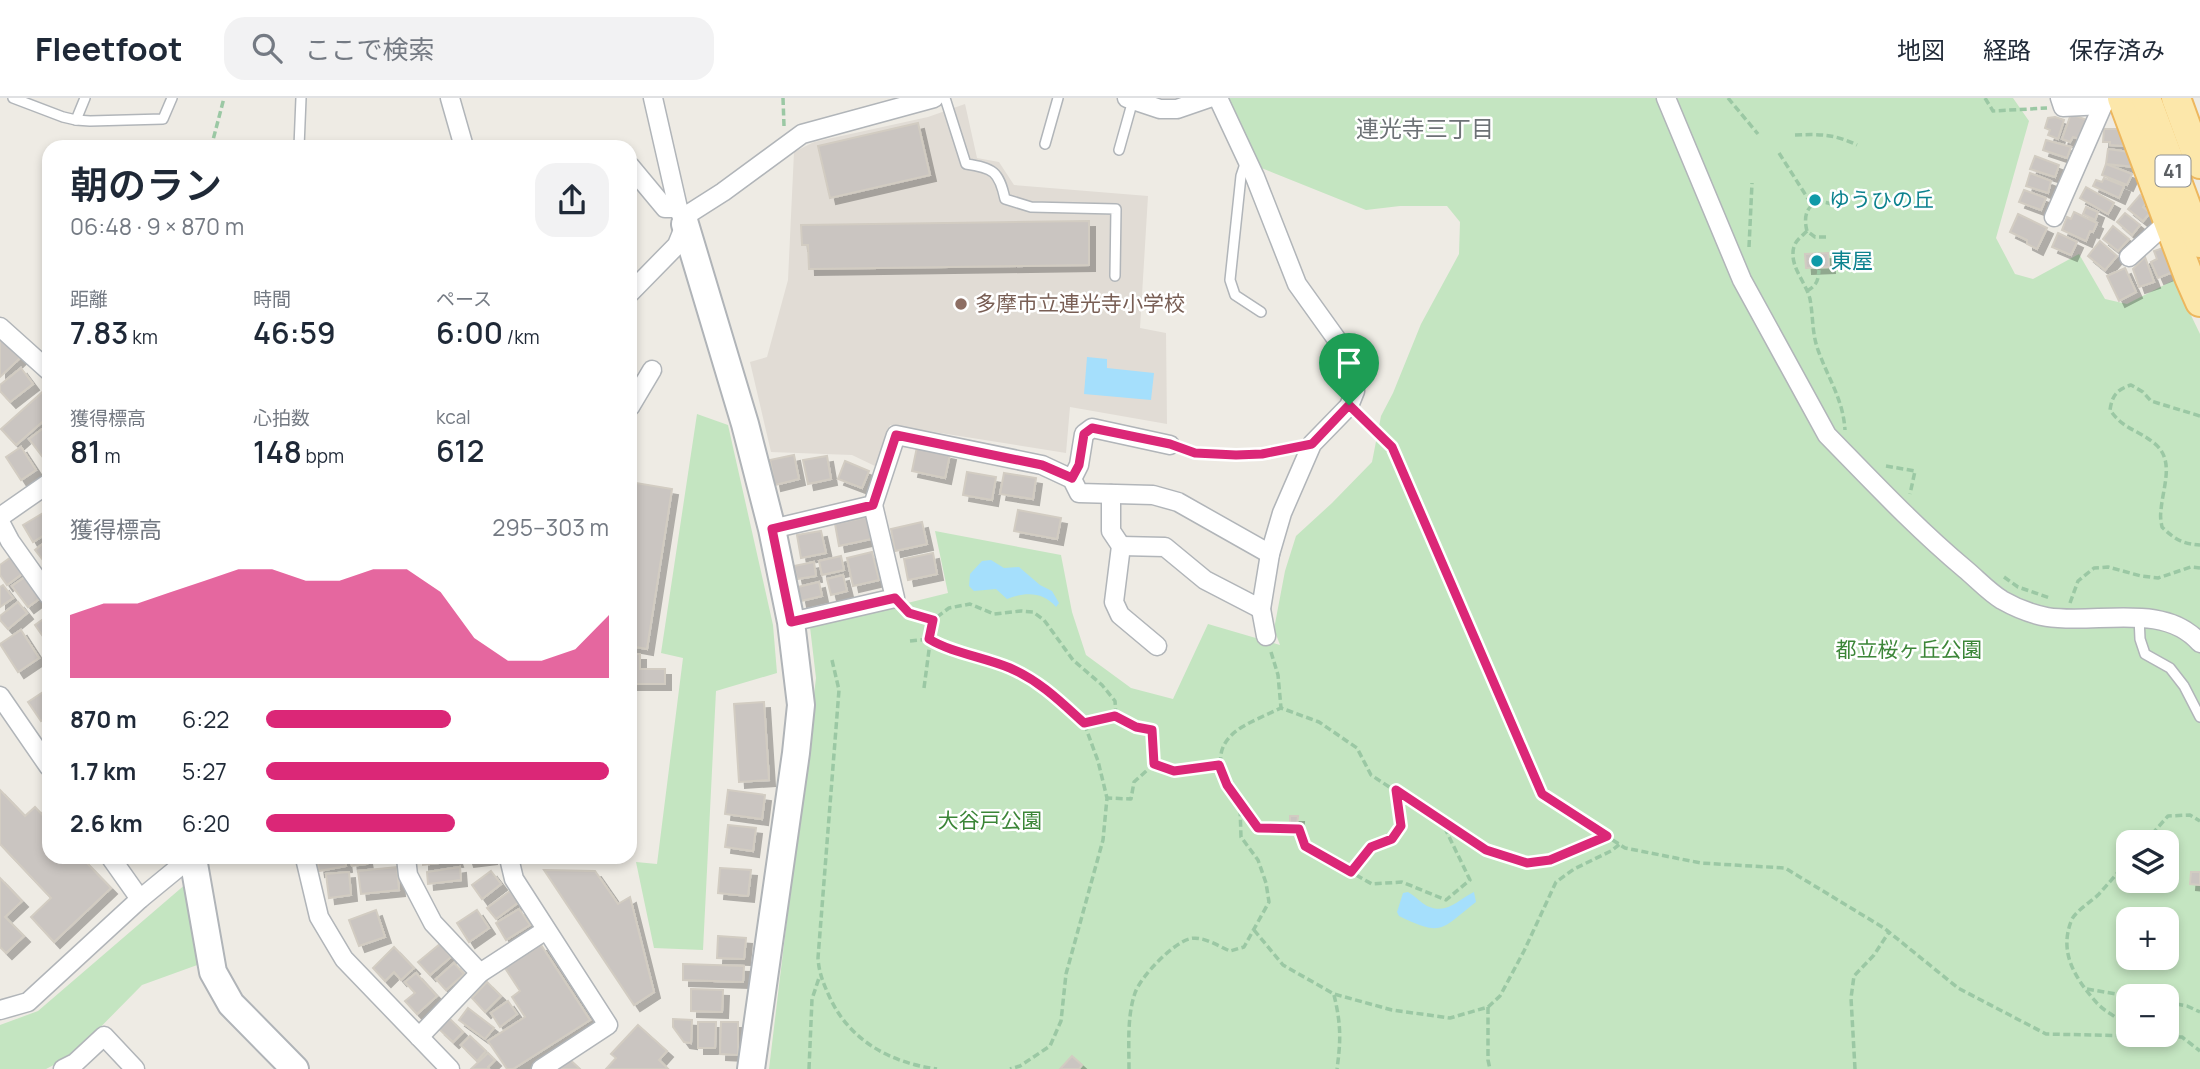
<!DOCTYPE html>
<html lang="ja">
<meta charset="utf-8">
<style>
body{margin:0;font-family:Manrope,"Noto Sans JP",sans-serif;background:#f2f2f3;color:#1f2937;height:100vh;display:flex;flex-direction:column;font-size:26px;white-space:nowrap}
*{box-sizing:border-box;margin:0}
p{font-size:23px;color:#747a83}
.icon{flex:none;width:38px;height:38px;fill:none;stroke:currentColor;stroke-width:2;stroke-linecap:round;stroke-linejoin:round}
.map{position:relative;flex:1;overflow:hidden}
.sheet{position:absolute;left:42px;top:42px;width:595px;height:724px;display:flex;flex-direction:column;background:#fff;border-radius:21px;box-shadow:0 4px 10px #0003}
.sheet>*{flex:none}
.buttons{position:absolute;left:2116px;top:732px;display:grid;gap:14px}
.buttons a{display:grid;place-items:center;width:63px;height:63px;border-radius:14px;background:#fff;box-shadow:0 4px 10px #0003;font-size:35px}
.pin{position:absolute;display:grid;place-items:center;width:60px;height:60px;color:#fff;margin:-72px -30px;border-radius:50% 50% 50% 0;rotate:-45deg;box-shadow:0 0 7px #0007}
.pin .icon{rotate:45deg}
.round{display:grid;place-items:center;flex:none;width:74px;height:74px;border-radius:21px;background:#f2f2f3}
.overview{display:flex;align-items:center;justify-content:space-between;height:119px;padding:0 28px}
h1{font-size:38px;font-weight:600;line-height:52px}
.stats{display:grid;grid-template-columns:repeat(3,1fr);gap:10px;height:119px;padding:7px 28px}
.stats div{display:grid;align-content:center}
.stats b{font-size:30px;font-weight:600}
.stats small{font-size:19px;font-weight:400}
.stats p{font-size:19px}
.chart{height:196px;padding:14px 28px}
.chart p{display:flex;justify-content:space-between}
.chart svg{width:100%;height:126px;margin-top:7px;fill:#db2777;opacity:.7}
ul{padding:0 28px;list-style:none;font-size:23px}
li{display:grid;grid-template-columns:112px 84px 1fr;align-items:center;height:52px}
li i{height:18px;border-radius:9px;background:#db2777}
header{display:flex;align-items:center;gap:42px;box-sizing:border-box;height:98px;padding:0 35px;background:#fff;border-bottom:2px solid #e0e1e3}
header strong{font-size:33px}
nav{display:flex;gap:38px;margin-inline-start:auto;font-size:24px}
.search{width:490px;height:63px;background:#f2f2f3;display:flex;align-items:center;gap:18px;box-sizing:border-box;padding:0 24px;border-radius:21px;color:#747a83;font-size:26px}
.map>svg:first-child{display:block}
.education{fill:#e1dcd5}
.green{fill:#c4e5c1;fill-rule:evenodd}
.water{fill:#a5dffc}
.building{fill:#cac5c1;stroke:#d2ccc2;stroke-width:2;filter:url(#shadow)}
.lines{fill:none;stroke-linecap:round;stroke-linejoin:round}
.lane-casing{stroke:#b1b5b9;stroke-width:12}
.street-casing{stroke:#b1b5b9;stroke-width:21}
.secondary-casing{stroke:#b0b4b8;stroke-width:30}
.primary-casing{stroke:#edb75e;stroke-width:32}
.path{stroke:#9bc8a4;stroke-width:3.5;stroke-dasharray:7 3.5;stroke-linecap:butt}
.lane{stroke:#fff;stroke-width:9}
.street{stroke:#fff;stroke-width:18}
.secondary{stroke:#fff;stroke-width:26}
.primary{stroke:#fce7aa;stroke-width:28}
.route-casing{stroke:#fff;stroke-width:14}
.route{stroke:#db2777;stroke-width:9}
.culture-dot{fill:#0f9aa8;stroke:#fff;stroke-width:2.5}
.education-dot{fill:#8d6e63;stroke:#fff;stroke-width:2.5}
.labels{text-anchor:middle;stroke-width:5;stroke-linejoin:round;paint-order:stroke}
.shield{fill:#fff;stroke:#8d9092;stroke-width:2}
.shield-label{font-size:19px;font-weight:bold;fill:#5c6064}
.culture-label{font-size:21px;fill:#0d838f;stroke:#fff;text-anchor:start}
.education-label{font-size:21px;fill:#785e54;stroke:#fff;text-anchor:start}
.park-label{font-size:21px;fill:#3c8638;stroke:#fff}
.neighbourhood-label{font-size:23px;fill:#6d7276;stroke:#fff}
</style>
<header>
<strong>Fleetfoot</strong>
<div class="search"><svg class="icon" aria-label="search" viewBox="0 0 24 24"><circle cx="10" cy="10" r="6"/><path d="M15 15l6 6"/></svg>ここで検索</div>
<nav><a>地図</a><a>経路</a><a>保存済み</a></nav>
</header>
<div class="map">
<svg width="2200" height="971" viewBox="0 0 2200 971">
<defs>
<filter id="shadow"><feDropShadow dx="6" dy="6" stdDeviation="0" flood-color="#0004"/></filter>
</defs>
<rect width="100%" height="100%" fill="#eeebe4"/>
<path class="education" d="M965 6 977 60 999 64 1014 87 1148 98 1140 230 1166 235 1167 326 1070 309 1066 355 890 327 877 369 852 357 771 354 750 264 767 259 788 182 794 54 814 44 928 19Z"/>
<g class="green">
<path d="M1228 0H2013L2029 23 1996 140 2015 176 2033 181 2079 156 2105 201 2127 206 2174 182 2200 236V971H769L816 580 810 529 948 495 935 433 1061 457 1072 514 1086 557 1131 590 1173 601 1208 526 1280 547 1274 531 1285 473 1296 438 1332 405 1372 364 1381 318 1393 295 1421 226 1459 156 1460 124 1447 108H1400L1366 112 1259 69ZM2128 744H2166V782H2128ZM2128 821H2166V859H2128ZM2128 898H2166V936H2128Z"/>
<path d="M697 316 728 327 773 527 777 575 716 593 703 852 654 850 636 764 657 766 683 560 661 555Z"/>
<path d="M187 785 200 866 142 887 73 957 46 971H0V927L38 913Z"/>
</g>
<g class="water">
<path d="M1087 259 1107 261V270L1154 275 1151 302 1084 296Z"/>
<path d="M991 462 1004 470 1019 469 1040 487 1052 493 1059 505 1056 509C1043 493 1024 494 1007 501L996 491 974 493 969 488 970 476 982 463Z"/>
<path d="M1408 794C1415 798 1420 804 1427 808 1448 817 1457 802 1474 794L1476 804C1440 832 1443 839 1399 818L1397 814 1403 795Z"/>
</g>
<g class="building">
<path d="M2071 16 2087 22 2080 41 2073 39 2070 44 2062 41Z"/>
<path d="M2055 19 2064 22 2058 41 2048 37 2050 32 2045 30 2048 20Z"/>
<path d="M918 25 930 77 830 100 818 48Z"/>
<path d="M2104 31H2121L2124 38 2123 48 2110 47V44H2103Z"/>
<path d="M2046 42 2071 49 2067 60 2043 52Z"/>
<path d="M2108 51 2129 54 2136 69 2106 66Z"/>
<path d="M2035 58 2059 67 2055 79 2030 71Z"/>
<path d="M2106 66 2132 76 2127 87 2102 77Z"/>
<path d="M2030 75 2051 83 2048 95 2026 88Z"/>
<path d="M2104 80 2124 88 2119 100 2093 88 2096 82 2102 84Z"/>
<path d="M2086 89 2114 105 2108 116 2080 100Z"/>
<path d="M2024 92 2046 100 2041 112 2019 104Z"/>
<path d="M2140 97 2146 105 2143 109 2150 115 2143 123 2128 111Z"/>
<path d="M2086 109 2098 114 2095 122 2083 116Z"/>
<path d="M2074 114 2097 125 2093 134 2090 133 2086 143 2062 132 2067 119 2071 121Z"/>
<path d="M2125 115 2140 127 2132 137 2117 124Z"/>
<path d="M2018 116 2047 130 2037 151 2027 146V142L2010 134Z"/>
<path d="M1089 123V167L809 171 808 147H802L801 127Z"/>
<path d="M2113 128 2129 141 2118 153 2103 141Z"/>
<path d="M2058 135 2077 144 2071 157 2052 149Z"/>
<path d="M2100 143 2117 158 2105 172 2088 158Z"/>
<path d="M2163 150 2173 174 2158 180 2151 164 2157 161 2154 153Z"/>
<path d="M1828 155 1829 169 1806 170 1805 156Z"/>
<path d="M2145 159 2154 184 2139 189 2133 171Z"/>
<path d="M2125 170 2136 194 2119 203 2107 178Z"/>
<path d="M0 239 20 260 0 279Z"/>
<path d="M21 270 33 286 10 304 0 293V287Z"/>
<path d="M48 289 49 318 16 347 1 331Z"/>
<path d="M49 326V359L45 362 29 341Z"/>
<path d="M21 349 36 372 21 382 6 359Z"/>
<path d="M917 349 950 356 945 380 912 373Z"/>
<path d="M794 357 799 381 775 387 770 362Z"/>
<path d="M827 358 831 381 808 386 803 362Z"/>
<path d="M845 363 869 373 862 390 838 381Z"/>
<path d="M967 374 996 379 992 402 963 397Z"/>
<path d="M1004 375 1036 380 1033 401 1000 396Z"/>
<path d="M630 384 672 391 647 551 630 548Z"/>
<path d="M1018 412 1061 420 1057 441 1014 433Z"/>
<path d="M43 415 49 425V434L33 444 23 427Z"/>
<path d="M867 419 871 441 839 448 835 426Z"/>
<path d="M922 424 927 446 895 453 891 431Z"/>
<path d="M821 433 826 455 801 460 797 437Z"/>
<path d="M49 441V464L46 466 35 452Z"/>
<path d="M872 454 879 482 853 488 847 460Z"/>
<path d="M933 455 937 476 908 482 904 461Z"/>
<path d="M14 457 26 473 7 487 0 477V467Z"/>
<path d="M841 458 844 472 822 477 819 463Z"/>
<path d="M814 464 816 478 797 481 794 468Z"/>
<path d="M28 477 43 498 28 509 12 488Z"/>
<path d="M843 477 847 493 831 497 827 481Z"/>
<path d="M819 484 822 498 801 503 798 489Z"/>
<path d="M3 487 13 500 0 509V489Z"/>
<path d="M18 504 27 515 8 531 0 522V518Z"/>
<path d="M49 517V547L35 527Z"/>
<path d="M21 532 39 560 18 574 0 546Z"/>
<path d="M632 556H640V571H665V586H632Z"/>
<path d="M49 590V617L41 623 28 604Z"/>
<path d="M764 604 769 682 739 684 734 606Z"/>
<path d="M0 692 25 718 35 709 49 724V760H82L111 790 54 844 31 819 51 800 0 746Z"/>
<path d="M728 692 765 697 762 721 725 716Z"/>
<path d="M1290 718H1298L1297 726H1290Z"/>
<path d="M728 727 756 730 753 753 725 749Z"/>
<path d="M317 760H345L346 768 319 773Z"/>
<path d="M351 760H366L367 766 352 768Z"/>
<path d="M423 760H456L457 763 423 767Z"/>
<path d="M467 760H492L468 763Z"/>
<path d="M397 769 399 792 361 796 358 773Z"/>
<path d="M460 769 461 782 428 786 427 774Z"/>
<path d="M720 770 751 772 748 798 718 795Z"/>
<path d="M544 772 595 773 618 806 630 799 654 894 634 907Z"/>
<path d="M491 773 501 786 482 801 472 787Z"/>
<path d="M349 774 351 797 329 800 326 776Z"/>
<path d="M2191 774H2200V787L2190 786Z"/>
<path d="M0 780 22 803 5 819 24 838 6 855 0 849Z"/>
<path d="M510 793 519 804 496 821 487 810Z"/>
<path d="M519 811 530 827 506 842 496 825Z"/>
<path d="M376 812 385 839 359 848 349 822Z"/>
<path d="M477 812 489 830 469 844 457 825Z"/>
<path d="M718 838 746 840 744 861 717 860Z"/>
<path d="M440 846 451 859 430 877 418 864Z"/>
<path d="M541 847 590 922 513 971H507L488 943 525 919 512 899 520 893 505 870Z"/>
<path d="M394 849 414 870 401 882 394 874 385 883 373 870Z"/>
<path d="M454 865 464 876 446 892 436 881Z"/>
<path d="M683 866 744 868 743 884 683 882Z"/>
<path d="M416 875 437 898 417 916 405 903 415 895 405 884Z"/>
<path d="M487 884 501 898 485 914 472 900Z"/>
<path d="M691 891 723 892 722 914 691 913Z"/>
<path d="M508 903 517 916 500 929 491 915Z"/>
<path d="M468 910 494 930 485 941 459 922Z"/>
<path d="M450 921 463 934 453 944 439 931Z"/>
<path d="M673 921 692 922 691 945 684 944 673 929Z"/>
<path d="M698 924H716L715 950H698Z"/>
<path d="M721 924H738V957L720 956Z"/>
<path d="M638 927 667 953 659 962 668 971H606L616 960 611 956Z"/>
<path d="M470 938 486 953 477 963 461 947Z"/>
<path d="M488 955 495 962 488 969 489 971H471Z"/>
<path d="M1072 958 1082 967 1079 971H1060Z"/>
<path d="M567 959 580 971H556Z"/>
</g>
<g class="lines">
<defs>
<g id="lane">
<path d="M13 0 63 19 76 22 90 23 163 21 172 0"/>
<path d="M945 0 966 66C993 70 999 73 1005 101L1031 109 1116 111 1115 178"/>
<path d="M76 22 85 0"/>
<path d="M1045 46 1058 0"/>
<path d="M299 49 301 0"/>
<path d="M1119 52 1133 2"/>
<path d="M1246 63 1241 78 1230 182 1235 197 1261 214"/>
<path d="M2139 519 2140 541 2145 556 2170 570 2184 588 2200 619"/>
</g>
<g id="street">
<path d="M450 0 464 49"/>
<path d="M653 0 678 110 685 126"/>
<path d="M1127 0 1160 11H1177L1209 0"/>
<path d="M1218 0 1255 79 1297 186 1345 253 1354 278 1355 293 1349 308 1312 346 1282 415 1270 456 1261 511 1266 538"/>
<path d="M1666 0 1742 182 1827 337C1872 383 1916 430 1965 471 1977 481 1989 494 2002 502 2016 510 2031 516 2047 519 2095 527 2164 503 2200 545"/>
<path d="M2060 0 2063 9 2103 7"/>
<path d="M630 68 665 110H678"/>
<path d="M2054 119 2106 0"/>
<path d="M2129 159 2160 131 2169 126"/>
<path d="M630 195 677 147 690 115 723 94 802 36 934 0"/>
<path d="M0 229 49 273"/>
<path d="M630 309 652 272"/>
<path d="M1072 381 1079 367 1084 336 1092 330 1170 347"/>
<path d="M1111 396V433L1121 448 1114 504 1120 517 1157 548"/>
<path d="M0 419 49 385"/>
<path d="M0 424 10 443 49 498"/>
<path d="M772 431 873 407 896 337 1042 367 1072 381 1079 395 1153 397 1178 404 1270 456"/>
<path d="M1121 448 1165 449 1205 482 1261 511"/>
<path d="M791 524 895 500 873 407"/>
<path d="M0 598 49 669"/>
<path d="M111 760 140 801"/>
<path d="M305 760 319 819 344 861 450 971"/>
<path d="M406 760 408 777 433 825 480 875"/>
<path d="M509 760 514 781 608 927 541 971"/>
<path d="M0 912 28 904 140 801 190 760"/>
<path d="M419 939 480 875 546 832"/>
<path d="M63 971 75 965 104 938 135 971"/>
</g>
<g id="secondary">
<path d="M685 126 745 326 772 431 791 524 801 607 796 655 751 971"/>
<path d="M193 760 213 874 231 906 295 971"/>
</g>
<g id="primary">
<path d="M2122 0 2189 179 2200 204"/>
<path d="M2146 0 2200 145"/>
<path d="M2176 0 2200 66"/>
</g>
</defs>
<use href="#lane" class="lane-casing"/>
<use href="#street" class="street-casing"/>
<use href="#secondary" class="secondary-casing"/>
<use href="#primary" class="primary-casing"/>
<g class="path">
<path d="M783 0 784 28"/>
<path d="M1728 0 1758 36"/>
<path d="M1985 0 1993 13 2047 10"/>
<path d="M1795 37C1821 36 1834 36 1857 47"/>
<path d="M218 49 213 42 224 0"/>
<path d="M1779 55 1812 107"/>
<path d="M1807 133C1800 140 1793 144 1793 155 1792 171 1806 185 1810 201 1813 217 1812 233 1817 249 1827 279 1843 300 1845 332"/>
<path d="M1826 139H1815L1807 133C1800 107 1819 96 1840 111"/>
<path d="M1749 149 1752 85"/>
<path d="M1807 193C1817 187 1818 183 1819 172"/>
<path d="M2200 318 2151 303 2143 294 2131 287C2116 292 2112 298 2110 312 2124 332 2137 331 2154 345 2176 362 2162 391 2161 413 2160 418 2161 424 2162 429 2174 441 2183 446 2200 447"/>
<path d="M1362 320 1392 349 1542 696 1625 750 1701 765 1785 770 1884 830 1958 890 2046 936 2182 939 2200 953"/>
<path d="M1186 351C1219 362 1258 356 1292 350"/>
<path d="M1886 368 1915 373 1910 396"/>
<path d="M2004 479 2018 489 2050 500"/>
<path d="M2070 505 2078 483 2094 470 2108 469 2141 478 2158 480 2191 469 2200 470"/>
<path d="M905 511 909 515 933 522"/>
<path d="M910 543 929 541 942 549 967 555 1012 571 1043 588 1084 625 1098 663 1107 700 1103 742 1066 876 1061 923 1050 948 1020 968 1010 971"/>
<path d="M1271 554 1278 577 1281 610"/>
<path d="M832 562 839 592 818 860C819 876 824 887 831 902 851 943 891 965 937 971"/>
<path d="M924 590 933 522 949 510 970 506 994 516 1021 513 1033 514 1044 522 1073 562 1102 587 1115 603 1116 618"/>
<path d="M1084 625 1116 618 1136 629 1151 632 1154 666 1134 684 1131 701 1108 700"/>
<path d="M1154 666 1174 673 1219 667"/>
<path d="M1440 720 1470 782 1446 802 1402 784 1372 786 1305 748 1299 731 1258 730C1237 701 1195 658 1242 629 1254 622 1268 616 1281 610L1319 624 1357 650 1371 677 1486 752 1527 765 1551 762 1607 738"/>
<path d="M2145 744 2168 718 2190 717 2200 723"/>
<path d="M2128 763C2118 774 2109 785 2099 796 2091 804 2077 812 2072 821 2058 854 2075 880 2096 904 2105 915 2120 919 2128 931"/>
<path d="M1351 774 1371 749 1392 741 1401 728 1396 692"/>
<path d="M1254 832 1283 867 1334 896 1392 912 1450 920 1488 909 1500 898 1524 853 1556 784 1574 771 1611 753 1620 746"/>
<path d="M2087 891 2128 898"/>
<path d="M1334 897C1341 926 1341 942 1337 971"/>
<path d="M2166 904 2187 908 2200 914"/>
<path d="M1488 909V962L1490 971"/>
<path d="M809 971 812 901 819 880"/>
<path d="M1129 971C1129 946 1127 918 1135 895 1141 878 1172 846 1189 841 1202 837 1218 848 1230 853L1244 849 1269 804 1266 785 1258 762 1241 739 1240 708"/>
<path d="M1855 971 1851 900 1854 878 1874 857 1889 834"/>
</g>
<use href="#lane" class="lane"/>
<use href="#street" class="street"/>
<use href="#secondary" class="secondary"/>
<use href="#primary" class="primary"/>
</g>
<g class="lines">
<defs>
<path id="route" d="M1349 307 1392 349 1542 696 1607 738 1550 762 1527 765 1486 752 1396 692 1401 728 1392 741 1371 749 1351 774 1305 748 1299 731 1258 730 1227 687 1219 667 1174 673 1154 666 1152 632 1136 629 1115 618 1084 625C1061 604 1040 583 1010 570 984 559 952 555 929 541L933 522 909 515 895 500 791 524 772 431 873 407 896 337 1042 367 1072 380 1079 367 1084 336 1092 330 1170 346 1195 355 1236 357 1262 356 1312 346Z"/>
</defs>
<use href="#route" class="route-casing"/>
<use href="#route" class="route"/>
</g>
<g class="culture-dot">
<circle cx="1815" cy="102" r="7"/>
<circle cx="1817" cy="163" r="7"/>
</g>
<circle class="education-dot" cx="961" cy="206" r="7"/>
<g class="labels">
<rect class="shield" x="2155.5" y="57.5" width="35" height="31" rx="5"/>
<g class="shield-label">
<text x="2173" y="80">41</text>
</g>
<g class="culture-label">
<text x="1829" y="109">ゆうひの丘</text>
<text x="1831" y="170">東屋</text>
</g>
<g class="education-label">
<text x="975" y="213">多摩市立連光寺小学校</text>
</g>
<g class="park-label">
<text x="1909" y="559">都立桜ヶ丘公園</text>
<text x="990" y="730">大谷戸公園</text>
</g>
<g class="neighbourhood-label">
<text x="1425" y="39">連光寺三丁目</text>
</g>
</g>
</svg>
<div class="buttons">
<a><svg class="icon" aria-label="layers" viewBox="0 0 24 24"><path d="M12 4l9 5-9 5-9-5zM3 14l9 5 9-5"/></svg></a>
<a>+</a>
<a>−</a>
</div>
<div class="pin" style="left:1349px;top:307px;background:#1e9e55"><svg class="icon" aria-label="arrive" viewBox="0 0 24 24"><path d="M6 21V4h12l-3 4 3 4H6"/></svg></div>
<section class="sheet">
<div class="overview"><div><h1>朝のラン</h1><p>06:48 · 9 × 870 m</p></div><a class="round"><svg class="icon" aria-label="share" viewBox="0 0 24 24"><path d="M12 15V3M7 8l5-5 5 5M5 13v7h14v-7"/></svg></a></div>
<div class="stats">
<div><p>距離</p><b>7.83<small> km</small></b></div>
<div><p>時間</p><b>46:59</b></div>
<div><p>ペース</p><b>6:00<small> /km</small></b></div>
</div>
<div class="stats">
<div><p>獲得標高</p><b>81<small> m</small></b></div>
<div><p>心拍数</p><b>148<small> bpm</small></b></div>
<div><p>kcal</p><b>612</b></div>
</div>
<div class="chart"><p><span>獲得標高</span>295–303 m</p>
<svg viewBox="0 0 160 44" preserveAspectRatio="none"><path d="M0 44V22L10 18L20 18L30 14L40 10L50 6L60 6L70 10L80 10L90 6L100 6L110 14L120 30L130 38L140 38L150 34L160 22V44z"/></svg>
</div>
<ul>
<li><b>870 m</b>6:22<i style="width:54%"></i></li>
<li><b>1.7 km</b>5:27<i style="width:100%"></i></li>
<li><b>2.6 km</b>6:20<i style="width:55%"></i></li>
</ul>
</section>
</div>
